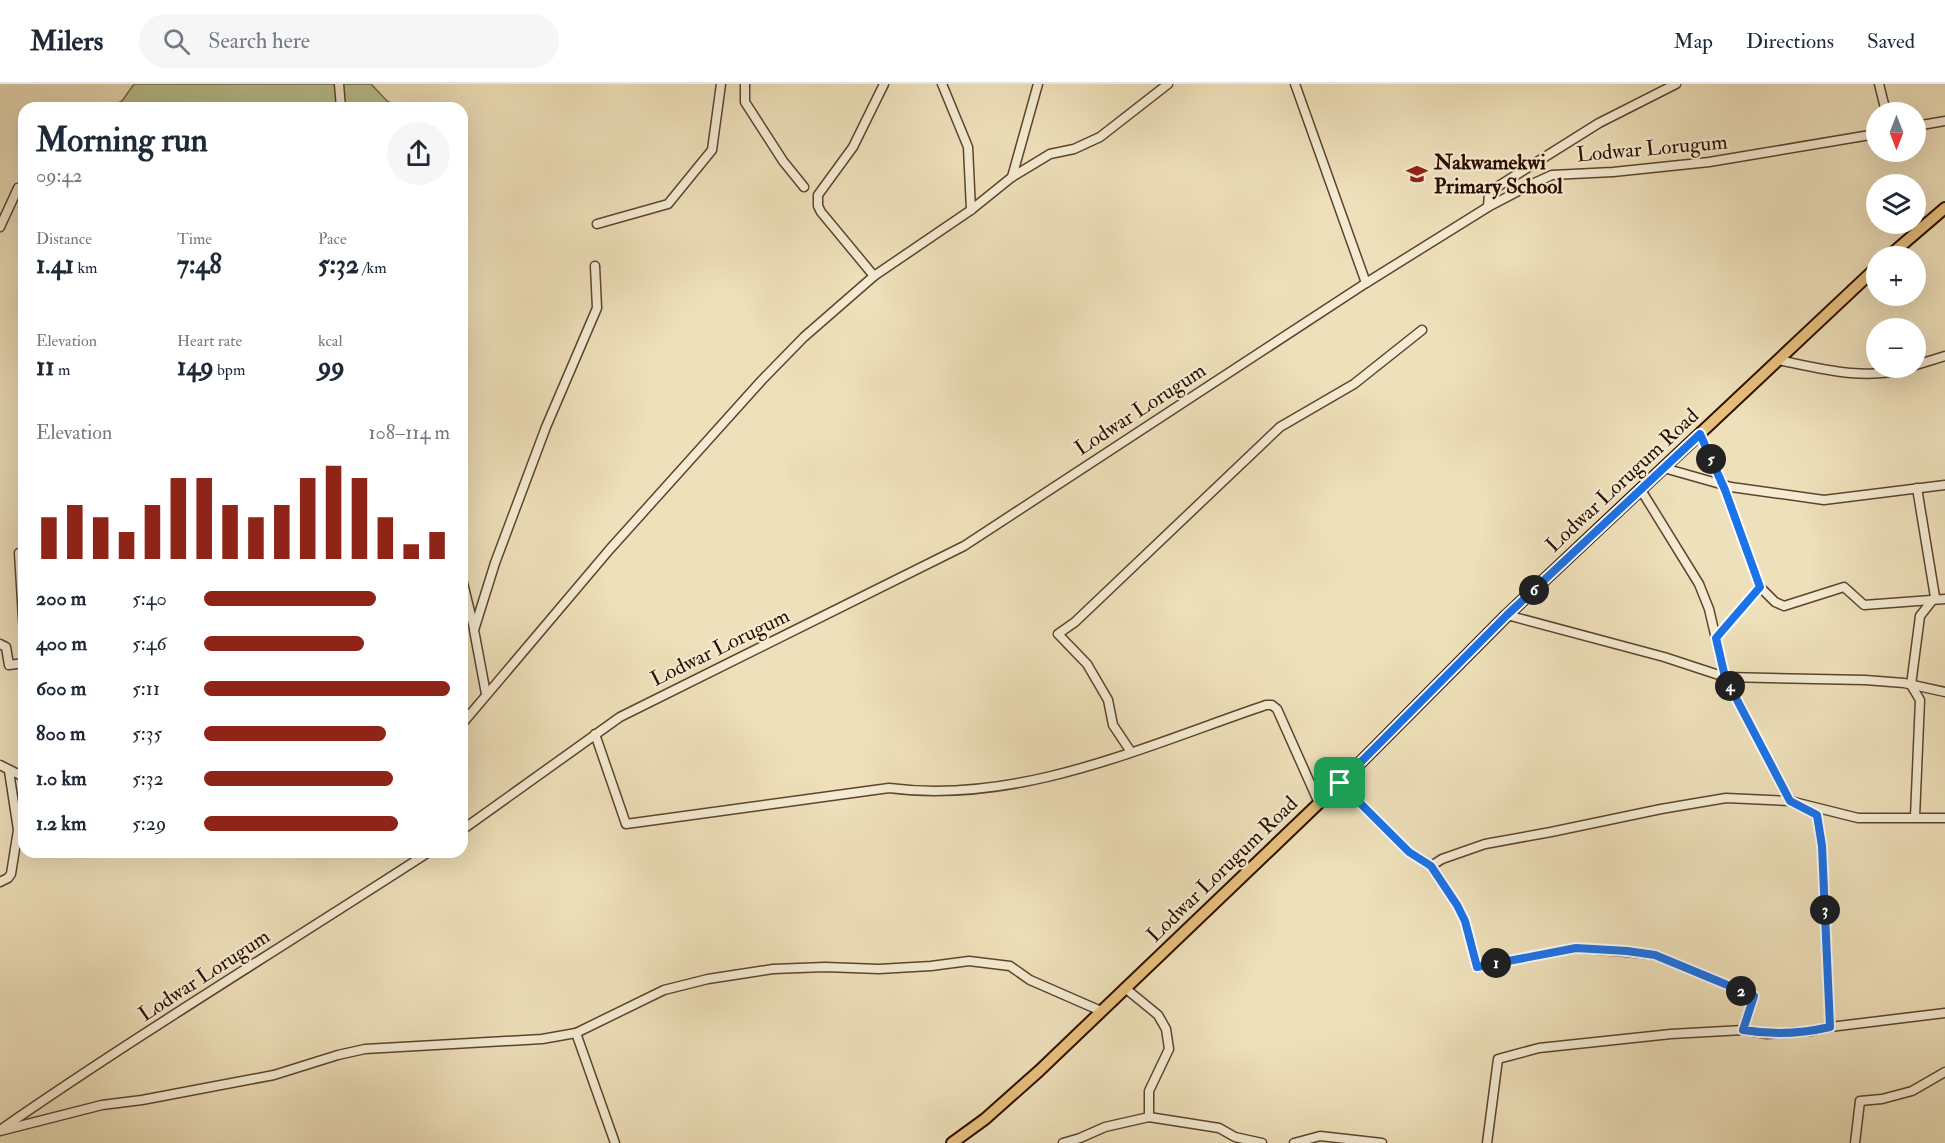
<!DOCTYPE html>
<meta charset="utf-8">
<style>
body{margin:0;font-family:"IM FELL Double Pica",serif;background:#f6f6f7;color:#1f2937;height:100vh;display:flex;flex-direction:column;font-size:22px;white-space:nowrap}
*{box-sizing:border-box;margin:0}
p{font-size:20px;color:#747a83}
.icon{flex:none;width:33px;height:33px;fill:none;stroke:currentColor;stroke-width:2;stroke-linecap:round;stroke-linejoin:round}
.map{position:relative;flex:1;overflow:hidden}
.side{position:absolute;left:18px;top:18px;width:450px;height:756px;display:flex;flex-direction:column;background:#fff;border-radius:18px;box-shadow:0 6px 24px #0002}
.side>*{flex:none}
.needle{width:39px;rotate:180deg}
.buttons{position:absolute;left:1866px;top:18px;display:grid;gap:12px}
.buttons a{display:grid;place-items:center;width:60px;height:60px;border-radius:50%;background:#fff;box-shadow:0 6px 24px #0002;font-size:30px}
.pin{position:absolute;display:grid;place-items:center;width:51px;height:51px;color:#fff;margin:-26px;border-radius:12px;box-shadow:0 3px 9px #0006}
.km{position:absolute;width:30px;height:30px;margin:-15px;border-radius:50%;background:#222;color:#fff;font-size:16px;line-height:30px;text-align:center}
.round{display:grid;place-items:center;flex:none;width:63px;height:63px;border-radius:32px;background:#f6f6f7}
.headline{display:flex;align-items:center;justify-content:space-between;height:102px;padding:0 18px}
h1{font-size:33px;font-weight:700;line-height:45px}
.stats{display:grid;grid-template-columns:repeat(3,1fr);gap:9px;height:102px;padding:6px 18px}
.stats div{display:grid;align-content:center}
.stats b{font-size:26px;font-weight:700}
.stats small{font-size:16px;font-weight:400}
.stats p{font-size:16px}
.chart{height:168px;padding:12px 18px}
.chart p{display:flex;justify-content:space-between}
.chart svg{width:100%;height:108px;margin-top:6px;stroke:#8f2418;stroke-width:6}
ul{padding:0 18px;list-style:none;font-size:20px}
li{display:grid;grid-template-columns:96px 72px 1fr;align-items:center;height:45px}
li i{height:15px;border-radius:8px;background:#8f2418}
header{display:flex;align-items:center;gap:36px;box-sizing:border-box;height:84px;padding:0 30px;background:#fff;border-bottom:2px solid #e0e1e3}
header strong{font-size:28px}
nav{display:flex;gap:33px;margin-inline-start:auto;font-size:21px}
.search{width:420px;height:54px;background:#f6f6f7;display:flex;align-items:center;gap:15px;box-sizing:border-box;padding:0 21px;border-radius:33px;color:#747a83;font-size:22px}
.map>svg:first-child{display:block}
.green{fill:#b9c28f;stroke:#736848;stroke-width:1.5}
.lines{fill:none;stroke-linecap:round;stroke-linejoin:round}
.minor-casing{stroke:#5d432e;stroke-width:11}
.major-casing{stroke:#2d0f00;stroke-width:14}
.minor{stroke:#f4ebd2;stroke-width:8}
.major{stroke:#e7c07d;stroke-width:10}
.route-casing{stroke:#fff;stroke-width:12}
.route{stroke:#1a73e8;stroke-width:8}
.labels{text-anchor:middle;stroke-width:4.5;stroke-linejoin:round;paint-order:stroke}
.street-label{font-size:21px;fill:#2d0f00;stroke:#f4ebd2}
.poi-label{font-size:21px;font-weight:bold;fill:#2d0f00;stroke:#f4ebd2;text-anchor:start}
</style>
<header>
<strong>Milers</strong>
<div class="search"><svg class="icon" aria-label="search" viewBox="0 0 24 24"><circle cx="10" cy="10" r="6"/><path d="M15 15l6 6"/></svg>Search here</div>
<nav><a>Map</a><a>Directions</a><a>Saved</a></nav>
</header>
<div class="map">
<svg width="1945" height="1059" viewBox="0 0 1945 1059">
<rect width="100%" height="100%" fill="#eee0ba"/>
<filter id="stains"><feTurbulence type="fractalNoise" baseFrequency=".00333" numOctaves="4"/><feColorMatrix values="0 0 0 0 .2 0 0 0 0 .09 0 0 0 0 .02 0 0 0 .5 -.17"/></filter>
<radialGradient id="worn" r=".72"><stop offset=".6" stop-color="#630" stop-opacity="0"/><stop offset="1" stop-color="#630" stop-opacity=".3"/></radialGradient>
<path class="green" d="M134 0H371L387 17 398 24H109L122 17Z"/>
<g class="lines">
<defs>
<g id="minor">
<path d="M339 0 341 24"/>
<path d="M745 0V18L783 77 804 103"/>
<path d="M942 0 968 63 971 126"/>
<path d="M1295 0 1366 199"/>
<path d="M1879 0 1886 28"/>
<path d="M1916 42 1945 37"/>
<path d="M1012 93 1038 0"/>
<path d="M1488 123 1489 108 1599 39 1676 0"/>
<path d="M597 140 668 120 712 66 721 0"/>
<path d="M0 143 18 104"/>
<path d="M874 192 821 128 818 122V111L853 63 884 0"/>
<path d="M1779 276C1822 285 1866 297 1909 284"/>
<path d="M1916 281 1945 272"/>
<path d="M1700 350 1725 406 1760 503 1775 518 1784 522 1844 503 1864 521 1945 515"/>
<path d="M1664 384 1731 403 1824 416 1945 401"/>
<path d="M1641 406 1699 500 1709 525 1725 593 1790 717 1817 731 1822 763 1830 943"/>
<path d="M19 469 24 550"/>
<path d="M462 495 474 544"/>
<path d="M1507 531 1664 573 1725 593 1865 596 1904 599 1945 608"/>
<path d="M1716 554 1760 503"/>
<path d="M0 560 6 563 9 581 24 579"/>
<path d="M486 610 474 546 495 479 546 343 597 224 595 182"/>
<path d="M462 640 610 465 762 296 804 253 874 192 971 126 1012 93 1050 70 1074 65 1100 53 1168 0"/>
<path d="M595 650 626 740 889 704C1019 721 1145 662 1266 621H1272L1277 625 1319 719"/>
<path d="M1131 668 1113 641 1108 616 1087 580 1058 550 1075 538 1280 343 1354 300 1422 246"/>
<path d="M0 681 24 693"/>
<path d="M1340 699 1409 768 1431 782 1457 821 1465 837 1477 883 1576 864 1627 868 1655 871 1754 912 1743 946"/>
<path d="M1915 733 1920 616 1911 601 1920 532 1935 513 1917 404"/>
<path d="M462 746 620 633 964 462 1366 199 1488 123 1530 101 1552 91 1613 88 1709 78 1876 50"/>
<path d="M1431 782 1442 775 1485 760 1551 748 1661 725 1726 714 1790 717 1858 734H1945"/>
<path d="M0 798 8 794 11 790 18 746 9 687"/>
<path d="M1125 904 1158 931 1166 945 1169 965 1149 1007V1033"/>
<path d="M576 949 615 1059"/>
<path d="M3 1044C142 948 287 860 429 768"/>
<path d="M0 1047 102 1021 142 1016 274 991 338 971 365 965 542 955 576 949 664 906 708 895 773 885 825 883 879 885 931 882 969 877 1010 882 1030 896 1101 927"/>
<path d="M1063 1059 1080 1054 1105 1043 1149 1033 1219 1044 1235 1053 1262 1059"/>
<path d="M1294 1059 1320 1052 1382 1059"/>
<path d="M1487 1059 1498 975 1539 964 1671 950 1743 946 1767 950 1812 947 1830 943 1945 929"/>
<path d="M1855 1059 1860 1017 1882 1015 1912 1007 1945 988"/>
</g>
<g id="major">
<path d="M1889 172 1945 124"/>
<path d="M952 1059 985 1035 1039 987 1340 699 1507 531 1876 184"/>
</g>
</defs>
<use href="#minor" class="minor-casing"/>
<use href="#major" class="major-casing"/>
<use href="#minor" class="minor"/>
<use href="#major" class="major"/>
</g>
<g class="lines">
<defs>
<path id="route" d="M1700 350 1725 406 1760 503 1716 554 1725 593 1790 717 1817 731 1822 762 1830 943C1800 950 1773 951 1743 946L1754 912 1655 871 1627 867 1576 864 1477 883 1465 837 1457 821 1431 782 1409 768 1340 699 1507 531Z"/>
</defs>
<use href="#route" class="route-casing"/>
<use href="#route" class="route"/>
</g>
<defs>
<symbol id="school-bare" viewBox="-9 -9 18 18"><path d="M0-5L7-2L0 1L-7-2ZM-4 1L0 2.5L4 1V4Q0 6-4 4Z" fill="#8f2418" stroke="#f4ebd2" stroke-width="2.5" paint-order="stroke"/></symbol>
</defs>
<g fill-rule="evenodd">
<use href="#school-bare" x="1402" y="75" width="30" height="30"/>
</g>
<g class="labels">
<g class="street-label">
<text transform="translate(1652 64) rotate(-5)" y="7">Lodwar Lorugum</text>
<text transform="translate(1140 325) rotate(-33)" y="7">Lodwar Lorugum</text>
<text transform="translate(1622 396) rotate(-43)" y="7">Lodwar Lorugum Road</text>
<text transform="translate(720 563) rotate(-26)" y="7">Lodwar Lorugum</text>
<text transform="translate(1222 785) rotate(-44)" y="7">Lodwar Lorugum Road</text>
<text transform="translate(204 891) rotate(-33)" y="7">Lodwar Lorugum</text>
</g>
<g class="poi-label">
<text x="1434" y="85">Nakwamekwi<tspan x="1434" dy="24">Primary School</tspan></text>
</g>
</g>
<rect width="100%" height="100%" filter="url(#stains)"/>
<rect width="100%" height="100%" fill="url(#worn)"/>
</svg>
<div class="buttons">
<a><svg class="needle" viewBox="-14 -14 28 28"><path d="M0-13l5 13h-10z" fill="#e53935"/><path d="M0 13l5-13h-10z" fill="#747a83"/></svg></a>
<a><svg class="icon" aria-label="layers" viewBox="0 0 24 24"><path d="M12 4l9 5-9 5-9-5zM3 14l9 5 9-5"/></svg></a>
<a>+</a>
<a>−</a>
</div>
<div class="pin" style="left:1340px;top:699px;background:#1e9e55"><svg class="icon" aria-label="arrive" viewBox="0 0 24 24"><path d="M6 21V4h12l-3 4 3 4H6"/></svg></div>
<b class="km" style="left:1496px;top:879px">1</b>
<b class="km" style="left:1741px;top:907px">2</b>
<b class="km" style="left:1825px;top:826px">3</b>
<b class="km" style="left:1730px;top:602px">4</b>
<b class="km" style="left:1711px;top:375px">5</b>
<b class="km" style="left:1534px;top:506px">6</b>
<section class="side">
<div class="headline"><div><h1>Morning run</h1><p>09:42</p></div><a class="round"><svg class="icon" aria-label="share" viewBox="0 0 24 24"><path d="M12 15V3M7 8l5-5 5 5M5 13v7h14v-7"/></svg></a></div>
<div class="stats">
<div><p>Distance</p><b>1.41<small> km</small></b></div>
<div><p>Time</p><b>7:48</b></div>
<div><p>Pace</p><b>5:32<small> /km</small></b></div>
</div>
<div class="stats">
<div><p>Elevation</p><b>11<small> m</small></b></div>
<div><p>Heart rate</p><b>149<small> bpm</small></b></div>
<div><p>kcal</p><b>99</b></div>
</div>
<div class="chart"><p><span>Elevation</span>108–114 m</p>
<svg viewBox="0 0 160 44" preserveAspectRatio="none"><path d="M5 44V27M15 44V22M25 44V27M35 44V33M45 44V22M55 44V11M65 44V11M75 44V22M85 44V27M95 44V22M105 44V11M115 44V6M125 44V11M135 44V27M145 44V38M155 44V33"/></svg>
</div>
<ul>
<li><b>200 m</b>5:40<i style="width:70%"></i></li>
<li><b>400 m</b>5:46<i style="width:65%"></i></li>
<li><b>600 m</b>5:11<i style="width:100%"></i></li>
<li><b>800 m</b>5:35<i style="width:74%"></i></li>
<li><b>1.0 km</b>5:32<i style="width:77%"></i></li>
<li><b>1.2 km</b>5:29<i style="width:79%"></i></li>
</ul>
</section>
</div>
